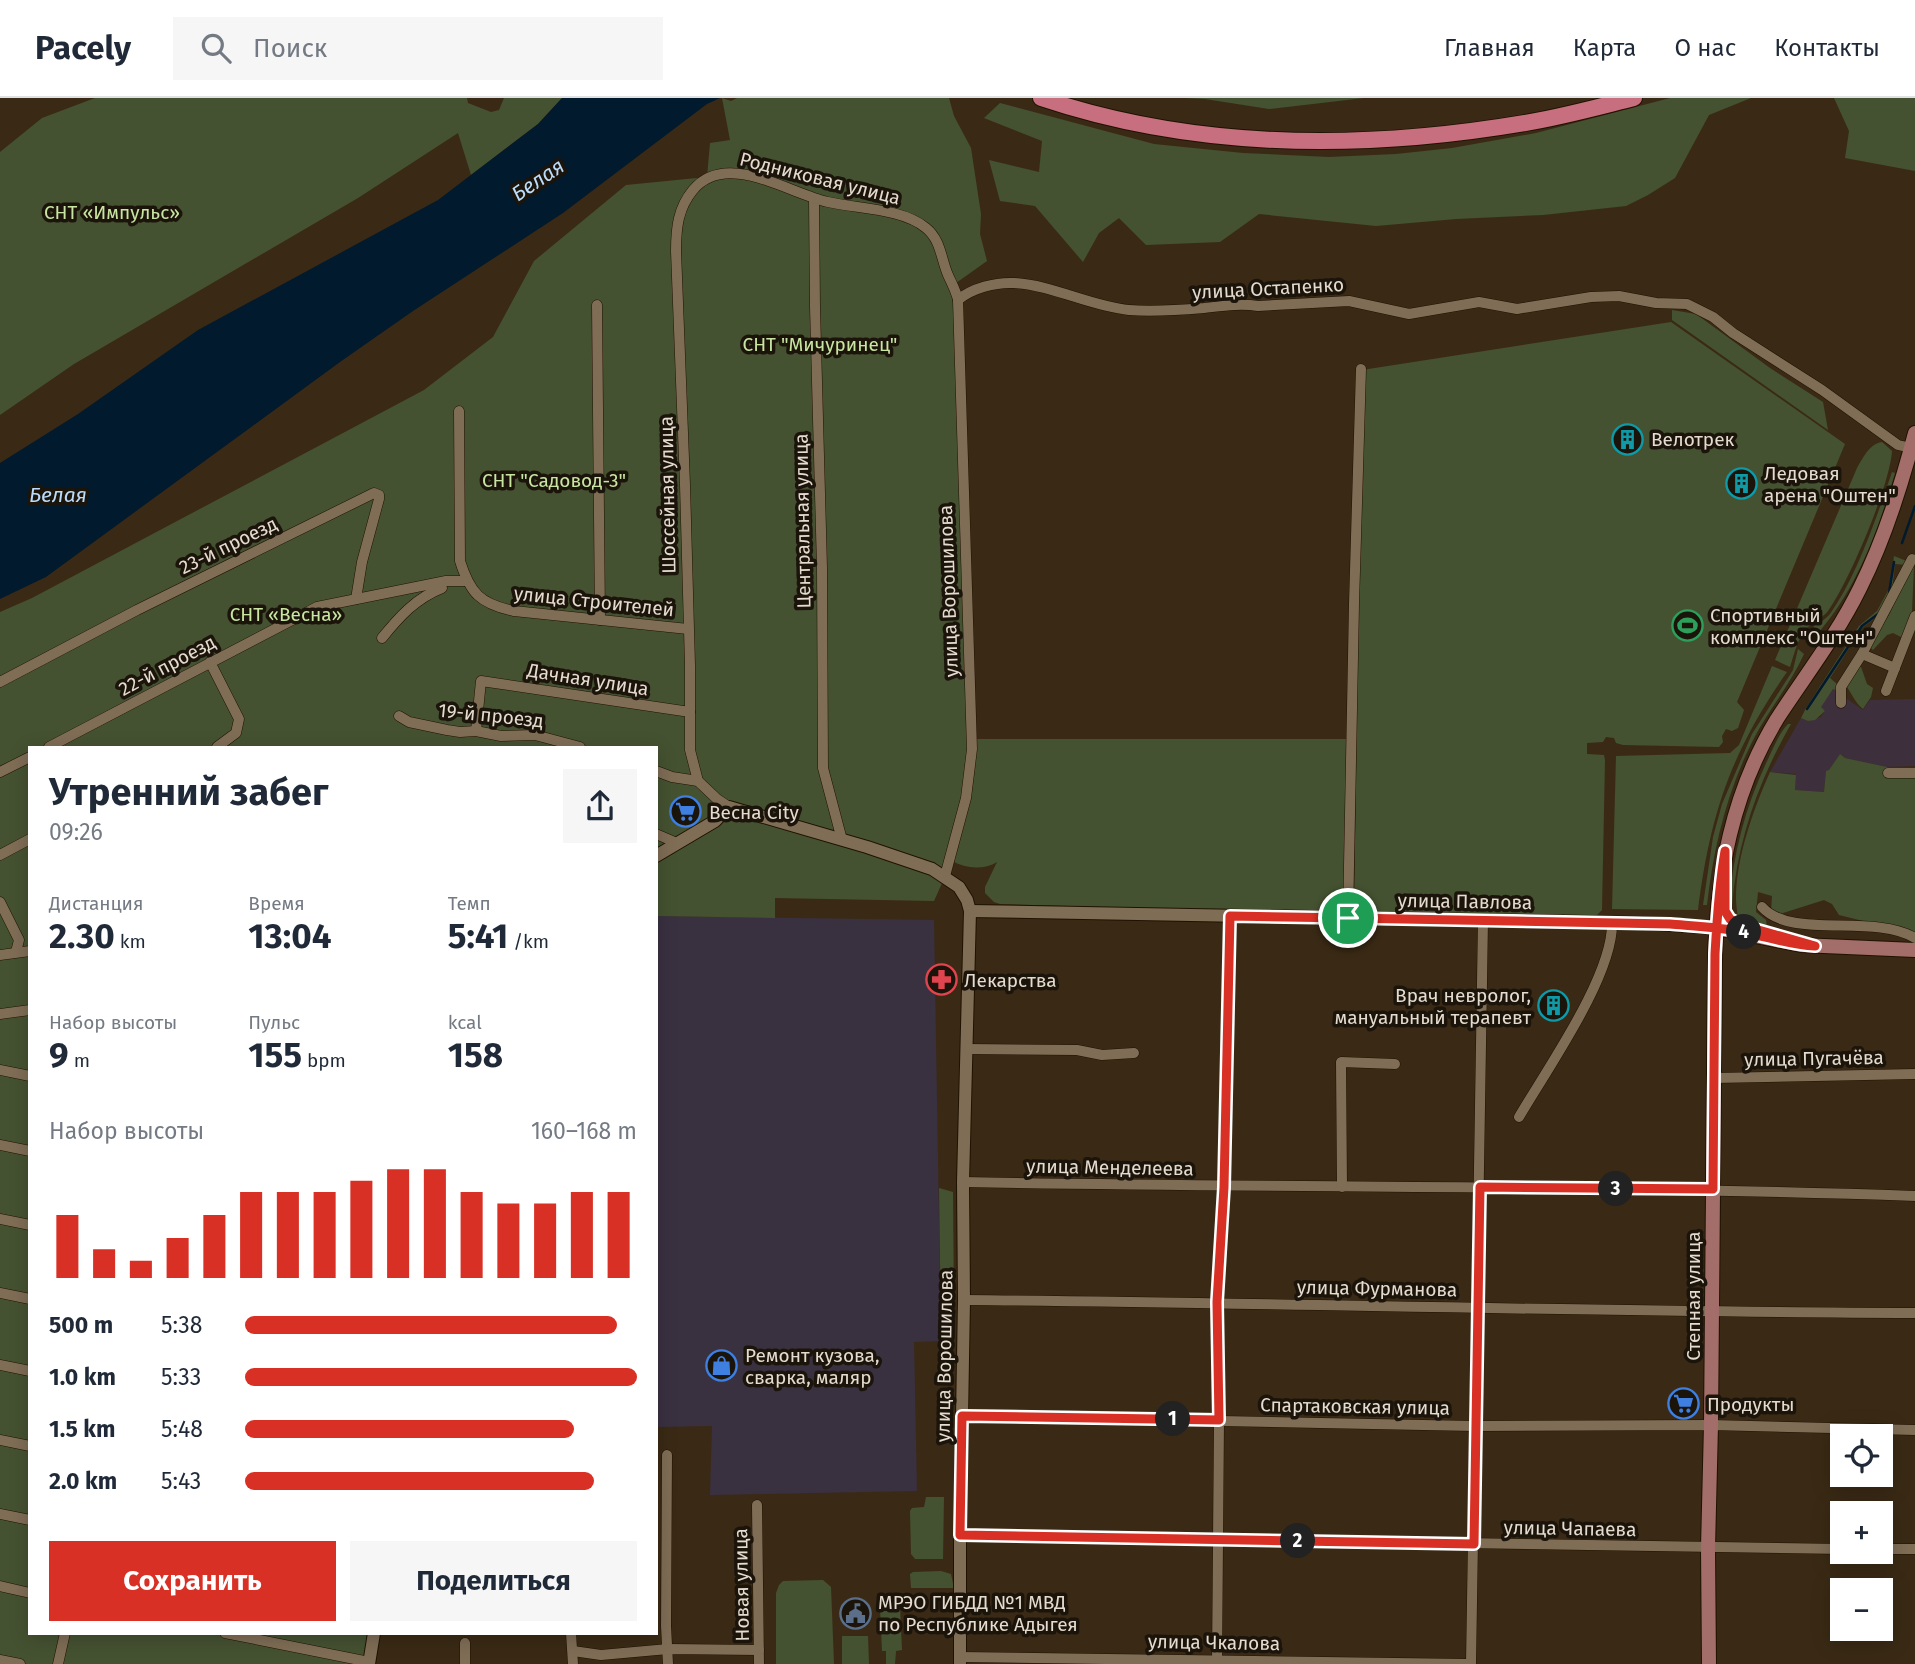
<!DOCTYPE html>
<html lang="ru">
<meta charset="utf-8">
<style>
body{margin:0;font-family:"Fira Sans",sans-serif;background:#f6f6f7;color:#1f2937;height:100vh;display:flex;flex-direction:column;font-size:26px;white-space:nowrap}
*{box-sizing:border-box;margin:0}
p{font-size:23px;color:#747a83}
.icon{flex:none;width:38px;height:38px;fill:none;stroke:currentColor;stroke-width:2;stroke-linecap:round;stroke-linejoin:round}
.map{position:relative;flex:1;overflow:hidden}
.sheet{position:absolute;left:28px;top:648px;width:630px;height:889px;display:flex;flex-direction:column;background:#fff;border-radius:0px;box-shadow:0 4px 18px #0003}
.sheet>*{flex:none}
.tools{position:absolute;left:1830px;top:1326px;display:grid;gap:14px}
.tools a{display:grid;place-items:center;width:63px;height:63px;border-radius:0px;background:#fff;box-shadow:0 4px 18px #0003;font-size:35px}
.pin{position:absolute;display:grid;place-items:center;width:60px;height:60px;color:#fff;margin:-30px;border:4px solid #fff;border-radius:50%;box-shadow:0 2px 7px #0007}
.km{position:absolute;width:35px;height:35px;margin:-18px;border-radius:50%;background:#222;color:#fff;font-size:19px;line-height:35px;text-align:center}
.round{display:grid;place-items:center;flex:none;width:74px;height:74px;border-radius:0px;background:#f6f6f7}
.overview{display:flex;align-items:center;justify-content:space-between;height:119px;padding:0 21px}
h1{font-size:38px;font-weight:700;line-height:52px}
.figures{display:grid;grid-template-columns:repeat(3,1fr);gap:10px;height:119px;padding:7px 21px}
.figures div{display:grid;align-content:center}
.figures b{font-size:35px;font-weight:700}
.figures small{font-size:19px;font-weight:400}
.figures p{font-size:19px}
.chart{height:196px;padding:14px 21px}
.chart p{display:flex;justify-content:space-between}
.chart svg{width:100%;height:126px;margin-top:7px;stroke:#d93025;stroke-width:6}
.action{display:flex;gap:14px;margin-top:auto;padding:14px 21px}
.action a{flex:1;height:80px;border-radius:0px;background:#d93025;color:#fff;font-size:28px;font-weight:700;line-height:80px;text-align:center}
.action a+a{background:#f6f6f7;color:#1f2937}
ul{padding:0 21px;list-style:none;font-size:23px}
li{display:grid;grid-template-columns:112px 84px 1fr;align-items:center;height:52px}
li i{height:18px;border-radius:9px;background:#d93025}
header{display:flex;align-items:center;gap:42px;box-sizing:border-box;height:98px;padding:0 35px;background:#fff;border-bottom:2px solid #e0e1e3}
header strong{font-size:33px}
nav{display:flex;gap:38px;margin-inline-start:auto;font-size:24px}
.search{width:490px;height:63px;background:#f6f6f7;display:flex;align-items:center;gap:18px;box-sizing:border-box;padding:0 24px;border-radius:0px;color:#747a83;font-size:26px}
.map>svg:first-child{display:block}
.commercial{fill:#3e2f3c}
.industrial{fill:#3a3140}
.green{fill:#455231}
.water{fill:#021a2e}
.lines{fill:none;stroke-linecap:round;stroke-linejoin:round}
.stream{stroke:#021a2e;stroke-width:2.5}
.minor-casing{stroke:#201201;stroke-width:11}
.tertiary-casing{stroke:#201201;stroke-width:14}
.secondary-casing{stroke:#201201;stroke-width:16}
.primary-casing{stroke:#201201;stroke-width:18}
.minor{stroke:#7f6d56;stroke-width:10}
.tertiary{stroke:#7f6d56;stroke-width:12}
.secondary{stroke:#a36e6a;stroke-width:14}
.primary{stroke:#c76f7f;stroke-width:16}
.route-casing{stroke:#fff;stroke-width:14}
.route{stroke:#d93025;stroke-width:9}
.labels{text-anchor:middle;stroke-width:7;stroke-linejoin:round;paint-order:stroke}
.street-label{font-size:19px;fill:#e5dbce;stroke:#1b140b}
.park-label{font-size:19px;fill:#c9e5a2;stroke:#1b140b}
.poi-label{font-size:19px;fill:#e5dbce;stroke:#1b140b;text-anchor:start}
.water-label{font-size:21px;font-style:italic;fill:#badcfa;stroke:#1b140b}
</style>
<header>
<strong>Pacely</strong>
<div class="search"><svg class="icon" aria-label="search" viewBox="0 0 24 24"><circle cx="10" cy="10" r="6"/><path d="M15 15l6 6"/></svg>Поиск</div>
<nav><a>Главная</a><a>Карта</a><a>О нас</a><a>Контакты</a></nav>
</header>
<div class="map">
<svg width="1915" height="1566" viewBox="0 0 1915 1566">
<rect width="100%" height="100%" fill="#3a2a15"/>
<path class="commercial" d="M1833 591 1863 612 1870 602 1915 601V668L1886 669 1845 660 1840 656 1829 673H1826L1824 694 1795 692 1796 676 1770 674 1801 620 1808 623 1821 619 1825 613 1820 609Z"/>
<path class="industrial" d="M656 818 934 822 941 1243 914 1244 917 1393 710 1397 712 1328 656 1329Z"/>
<g class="green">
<path d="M95 0H467L468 5 491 14 499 12 504 0H562L538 26 471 77 458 35 358 100 74 266 0 317V54L42 20Z"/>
<path d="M722 0 731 3 737 0H949L954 18 971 50 981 116 980 136 987 163 956 185 940 142 954 187 972 641H1351L1348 816 1000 806 994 804 985 795V789L997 764C984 772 966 771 952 763L934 803 775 800V820L656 818V649H30V1535H374L369 1566H0V514L32 500 424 292 493 239 534 163 626 87 707 79 710 45 730 42Z"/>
<path d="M1184 0H1364L1269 11 1205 1Z"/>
<path d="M1670 0H1751L1709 17 1675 80 1648 97 1626 108 1543 117 1456 121 1376 128 1259 116 1220 144 1146 147 1119 120 1099 135 1083 164 1035 108 1000 103 989 62 1039 74 1042 43 984 20 1000 5 1154 46 1243 55 1329 59 1396 56 1452 50 1536 35Z"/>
<path d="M1834 0H1915V73L1845 60 1849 33Z"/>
<path d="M1672 212 1696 216 1770 270 1823 304 1828 332 1672 222Z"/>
<path d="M1671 224 1845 346 1737 604 1744 612 1738 630 1732 633 1726 631 1722 638 1723 644 1719 649 1623 647 1616 645 1614 640 1606 639 1603 644 1587 645V656L1604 657 1605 662 1602 812 1597 817 1356 814 1354 811 1362 272Z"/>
<path d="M1882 344 1892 353C1890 387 1849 484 1828 513 1824 519 1816 521 1811 526 1798 537 1795 554 1790 569L1775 562 1857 370C1863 360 1869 346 1882 344Z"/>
<path d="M1892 374 1895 375C1879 430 1857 490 1819 534L1813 529C1819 525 1826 521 1830 516 1857 478 1877 418 1892 374Z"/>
<path d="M1894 458 1909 464 1908 467 1895 466 1892 491 1879 517 1862 530 1830 580 1837 586V593L1833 591 1821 609 1825 613 1815 622 1808 623 1801 620 1806 610 1859 528 1877 513 1890 489Z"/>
<path d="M1912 467 1914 469 1912 513 1903 540 1893 535 1887 537 1873 552 1870 549 1890 515Z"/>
<path d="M1798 551 1804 556C1792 583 1774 605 1759 631 1729 685 1714 745 1707 807H1703L1713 739 1722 706 1752 636 1793 572Z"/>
<path d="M1772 568 1787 574C1731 654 1710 716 1698 812L1612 811 1616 658 1730 655 1739 647Z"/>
<path d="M1856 569H1861L1867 586 1873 590 1871 599 1863 611C1855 605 1851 594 1845 586Z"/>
<path d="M1788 626H1791C1758 684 1738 741 1732 807H1729C1733 755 1746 706 1769 659 1774 648 1780 634 1788 626Z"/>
<path d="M1840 656 1845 660 1887 669H1915V836L1839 817 1832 806 1824 802 1783 815 1771 814 1772 798 1758 794 1756 814 1766 822 1767 828 1765 830 1738 823C1738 816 1736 809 1736 801 1736 760 1753 712 1770 674L1796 677 1795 692 1824 694 1826 673 1829 672Z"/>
<path d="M939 1090 953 1094 954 1208 951 1226 941 1232Z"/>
<path d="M926 1399H944L943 1461H915L911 1456 910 1413 912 1410 924 1409Z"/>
<path d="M941 1473 951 1476 954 1490H911L910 1476 913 1474Z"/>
<path d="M823 1482 831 1489 834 1566H776V1495L779 1487 783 1483Z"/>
<path d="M900 1509 902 1552 896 1553 895 1566H886V1553H882L880 1510Z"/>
<path d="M842 1538H868L869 1566H842Z"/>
</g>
<path class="water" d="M562 0H720L707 6 563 115 413 213 340 264 46 479 0 501V365L78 316 198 232 438 102 538 26Z"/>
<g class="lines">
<g class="stream">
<path d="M1902 445 1915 408"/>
<path d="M1889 495 1894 464"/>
<path d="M1807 611 1862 528 1878 516"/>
</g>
<defs>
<g id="minor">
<path d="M814 101 815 209 822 470 823 670 842 742"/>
<path d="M958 202C972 190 996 184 1014 185 1053 187 1089 208 1129 212 1154 214 1180 212 1204 210 1222 208 1240 205 1258 208L1349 203 1409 216 1479 204 1517 211 1591 199 1619 198 1656 205 1687 206 1713 219 1733 235 1822 292 1898 347 1915 351"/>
<path d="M597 207 600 522"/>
<path d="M459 313 460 463C470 495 480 506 514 513L688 531"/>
<path d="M382 540C399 519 416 500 442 490"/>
<path d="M1862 556 1912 461"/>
<path d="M210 564 239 621 236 635 217 649"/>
<path d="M0 584 137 512 374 395 379 397V401L362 464 356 501"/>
<path d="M1886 593 1915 518"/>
<path d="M1841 605V589L1862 556 1895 570"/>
<path d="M399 618 409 624 447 632 460 634 476 633 501 638 535 637 580 649"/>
<path d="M476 633 481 583 690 614"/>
<path d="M49 649 317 509 446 483H466"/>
<path d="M656 673 672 679 698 683"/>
<path d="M0 674 30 659"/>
<path d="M1888 675H1915"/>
<path d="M729 709 717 701 698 683 690 652V567L685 387 676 153C676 130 678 110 693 92 726 52 788 95 828 104 857 111 902 110 926 130 941 142 941 161 948 177 952 186 956 193 958 202L972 651 966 700 945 778"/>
<path d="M656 736 677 745"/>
<path d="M0 757 30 741"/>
<path d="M0 804 19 842 16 854"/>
<path d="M1762 809C1791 842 1873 815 1915 840"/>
<path d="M1348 820 1354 506 1361 271"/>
<path d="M0 857 30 853"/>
<path d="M0 916 30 912"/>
<path d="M966 951 1077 952 1102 957 1134 955"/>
<path d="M0 972 30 978"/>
<path d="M1714 980 1915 976"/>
<path d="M1519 1019C1547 971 1613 878 1612 825"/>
<path d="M0 1047 30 1053"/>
<path d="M963 1084C1280 1090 1598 1087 1915 1098"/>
<path d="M1342 1089 1341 964 1395 966"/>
<path d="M0 1121 30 1127"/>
<path d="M0 1195 30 1201"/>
<path d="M964 1202C1281 1205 1598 1214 1915 1215"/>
<path d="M0 1267 30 1273"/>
<path d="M963 1318 1474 1328 1711 1327 1915 1332"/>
<path d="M0 1342 30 1348"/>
<path d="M667 1357 666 1528 668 1566"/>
<path d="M757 1407 759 1566"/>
<path d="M0 1416 30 1422"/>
<path d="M960 1437 1843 1451"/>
<path d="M1881 1451H1915"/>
<path d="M0 1488 30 1495"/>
<path d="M225 1535 369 1564"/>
<path d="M571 1535 573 1566"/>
<path d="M573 1553 601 1557 668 1551 759 1552"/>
<path d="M960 1559 1468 1566"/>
<path d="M0 1562 20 1566"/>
<path d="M58 1566 65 1535"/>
<path d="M465 1566V1545"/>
<path d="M1217 1566 1219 1322 1217 1204 1224 1089 1230 818"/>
<path d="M1471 1566 1483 822"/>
</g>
<g id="tertiary">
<path d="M656 758 715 723 729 709 867 749 932 771 959 789 967 802 970 813 963 1084 964 1202 960 1437V1566"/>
<path d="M970 813 1641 825 1716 830"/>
<path d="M369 1566 374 1535"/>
</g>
<g id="secondary">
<path d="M1716 830 1801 847 1915 852"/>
<path d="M1709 1566 1708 1450 1711 1327 1715 861C1717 776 1732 695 1777 621 1805 578 1837 537 1860 490 1885 440 1901 389 1915 335"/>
</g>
<path id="primary" d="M1041 0C1196 52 1365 52 1525 25 1562 19 1598 9 1634 0"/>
</defs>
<use href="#minor" class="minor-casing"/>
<use href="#tertiary" class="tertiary-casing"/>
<use href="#secondary" class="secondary-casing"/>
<use href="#primary" class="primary-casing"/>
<use href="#minor" class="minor"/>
<use href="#tertiary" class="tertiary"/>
<use href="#secondary" class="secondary"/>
<use href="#primary" class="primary"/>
</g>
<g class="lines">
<defs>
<path id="route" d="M1348 820 1230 818 1224 1089 1217 1204 1219 1322 962 1318 960 1437 1474 1446 1480 1089 1713 1091 1715 856C1717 821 1719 787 1725 753V813L1730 821 1741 827 1815 848C1790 847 1768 839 1743 834 1719 829 1694 828 1670 826L1348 820"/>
</defs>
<use href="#route" class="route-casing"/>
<use href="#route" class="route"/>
</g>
<defs>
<symbol id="building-ring" viewBox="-11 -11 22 22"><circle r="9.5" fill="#1b140b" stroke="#0f9aa8" stroke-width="1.5"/><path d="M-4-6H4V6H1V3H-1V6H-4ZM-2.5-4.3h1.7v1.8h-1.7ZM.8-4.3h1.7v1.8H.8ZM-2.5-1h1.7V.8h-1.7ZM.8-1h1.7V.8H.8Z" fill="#0f9aa8"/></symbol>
<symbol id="stadium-ring" viewBox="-11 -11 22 22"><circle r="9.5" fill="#1b140b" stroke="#2e9e5b" stroke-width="1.5"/><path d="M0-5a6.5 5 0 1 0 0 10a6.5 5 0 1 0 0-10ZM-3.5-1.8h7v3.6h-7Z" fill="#2e9e5b"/></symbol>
<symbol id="supermarket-ring" viewBox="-11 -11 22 22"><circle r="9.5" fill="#1b140b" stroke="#3f7fe0" stroke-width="1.5"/><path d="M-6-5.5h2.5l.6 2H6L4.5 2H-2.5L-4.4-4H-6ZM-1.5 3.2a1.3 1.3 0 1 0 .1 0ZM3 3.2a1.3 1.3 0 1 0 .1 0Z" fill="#3f7fe0"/></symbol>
<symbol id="pharmacy-ring" viewBox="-11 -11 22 22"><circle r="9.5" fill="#1b140b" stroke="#e0444e" stroke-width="1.5"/><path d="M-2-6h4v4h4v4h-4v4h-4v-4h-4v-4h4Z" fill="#e0444e"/></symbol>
<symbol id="shop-ring" viewBox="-11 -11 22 22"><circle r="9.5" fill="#1b140b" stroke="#3f7fe0" stroke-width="1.5"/><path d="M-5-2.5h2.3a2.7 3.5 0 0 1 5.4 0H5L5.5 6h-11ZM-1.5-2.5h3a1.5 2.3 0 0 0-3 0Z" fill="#3f7fe0"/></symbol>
<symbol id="civic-ring" viewBox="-11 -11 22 22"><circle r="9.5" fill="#1b140b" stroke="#5c6f8a" stroke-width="1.5"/><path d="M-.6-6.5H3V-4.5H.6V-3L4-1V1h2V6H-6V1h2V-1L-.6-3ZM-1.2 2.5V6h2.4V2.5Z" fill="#5c6f8a"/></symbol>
</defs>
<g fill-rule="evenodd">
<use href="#building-ring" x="1610" y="324" width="35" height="35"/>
<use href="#building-ring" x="1724" y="368" width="35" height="35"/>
<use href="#stadium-ring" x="1670" y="510" width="35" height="35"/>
<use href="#supermarket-ring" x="668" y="696" width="35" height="35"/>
<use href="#pharmacy-ring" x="924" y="864" width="35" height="35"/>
<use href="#building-ring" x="1536" y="890" width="35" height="35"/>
<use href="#shop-ring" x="704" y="1250" width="35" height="35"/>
<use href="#supermarket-ring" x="1666" y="1288" width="35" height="35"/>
<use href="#civic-ring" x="838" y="1498" width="35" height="35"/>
</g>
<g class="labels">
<g class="street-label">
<text transform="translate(820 80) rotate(14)" y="7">Родниковая улица</text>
<text transform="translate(1268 190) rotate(-3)" y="7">улица Остапенко</text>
<text transform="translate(667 397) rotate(-91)" y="7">Шоссейная улица</text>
<text transform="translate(802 423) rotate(-91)" y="7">Центральная улица</text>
<text transform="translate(228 447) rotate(-26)" y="7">23-й проезд</text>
<text transform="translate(948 493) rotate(-92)" y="7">улица Ворошилова</text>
<text transform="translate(594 503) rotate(6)" y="7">улица Строителей</text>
<text transform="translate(167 567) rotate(-28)" y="7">22-й проезд</text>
<text transform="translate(588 581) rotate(9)" y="7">Дачная улица</text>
<text transform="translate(491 617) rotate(6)" y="7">19-й проезд</text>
<text transform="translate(1465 803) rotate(1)" y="7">улица Павлова</text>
<text transform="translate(1814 960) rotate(-1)" y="7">улица Пугачёва</text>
<text transform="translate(1110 1069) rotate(1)" y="7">улица Менделеева</text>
<text transform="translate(1377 1190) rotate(1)" y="7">улица Фурманова</text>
<text transform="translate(1693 1198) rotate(-90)" y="7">Степная улица</text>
<text transform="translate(944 1258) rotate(-89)" y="7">улица Ворошилова</text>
<text transform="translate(1355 1308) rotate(1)" y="7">Спартаковская улица</text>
<text transform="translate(1570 1430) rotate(1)" y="7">улица Чапаева</text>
<text transform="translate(741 1487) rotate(-91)" y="7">Новая улица</text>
<text transform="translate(1214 1544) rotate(1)" y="7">улица Чкалова</text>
</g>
<g class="park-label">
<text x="112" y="121">СНТ «Импульс»</text>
<text x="820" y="253">СНТ "Мичуринец"</text>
<text x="554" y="389">СНТ "Садовод-3"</text>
<text x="286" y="523">СНТ «Весна»</text>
</g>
<g class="poi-label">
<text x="1651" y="348">Велотрек</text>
<text x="1764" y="382">Ледовая<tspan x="1764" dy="22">арена "Оштен"</tspan></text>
<text x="1710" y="524">Спортивный<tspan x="1710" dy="22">комплекс "Оштен"</tspan></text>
<text x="709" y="721">Весна City</text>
<text x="964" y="889">Лекарства</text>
<text x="1531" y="904" text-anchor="end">Врач невролог,<tspan x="1531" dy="22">мануальный терапевт</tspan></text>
<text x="745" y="1264">Ремонт кузова,<tspan x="745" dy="22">сварка, маляр</tspan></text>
<text x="1707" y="1313">Продукты</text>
<text x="878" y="1511">МРЭО ГИБДД №1 МВД<tspan x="878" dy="22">по Республике Адыгея</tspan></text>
</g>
<g class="water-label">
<text transform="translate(538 82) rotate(-34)" y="7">Белая</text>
<text x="58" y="404">Белая</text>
</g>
</g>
</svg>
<div class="tools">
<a><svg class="icon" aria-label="locate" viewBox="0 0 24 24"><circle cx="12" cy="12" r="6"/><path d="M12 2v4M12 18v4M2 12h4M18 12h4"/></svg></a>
<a>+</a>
<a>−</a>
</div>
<div class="pin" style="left:1348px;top:820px;background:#1e9e55"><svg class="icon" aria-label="arrive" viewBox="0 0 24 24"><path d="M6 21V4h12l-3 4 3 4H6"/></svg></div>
<b class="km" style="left:1173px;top:1321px">1</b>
<b class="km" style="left:1298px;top:1443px">2</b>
<b class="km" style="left:1616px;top:1091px">3</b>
<b class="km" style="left:1744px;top:834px">4</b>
<section class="sheet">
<div class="overview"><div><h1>Утренний забег</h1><p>09:26</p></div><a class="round"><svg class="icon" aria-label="share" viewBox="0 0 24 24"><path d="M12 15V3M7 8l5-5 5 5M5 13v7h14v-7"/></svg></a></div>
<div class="figures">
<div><p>Дистанция</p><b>2.30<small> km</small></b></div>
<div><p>Время</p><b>13:04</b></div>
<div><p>Темп</p><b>5:41<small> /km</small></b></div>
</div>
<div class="figures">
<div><p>Набор высоты</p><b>9<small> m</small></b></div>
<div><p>Пульс</p><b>155<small> bpm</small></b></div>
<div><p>kcal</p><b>158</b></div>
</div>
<div class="chart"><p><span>Набор высоты</span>160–168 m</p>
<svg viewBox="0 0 160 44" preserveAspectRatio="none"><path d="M5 44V22M15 44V34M25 44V38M35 44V30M45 44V22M55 44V14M65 44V14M75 44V14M85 44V10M95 44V6M105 44V6M115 44V14M125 44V18M135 44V18M145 44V14M155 44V14"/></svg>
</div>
<ul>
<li><b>500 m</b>5:38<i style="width:95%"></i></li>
<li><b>1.0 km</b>5:33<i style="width:100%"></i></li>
<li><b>1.5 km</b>5:48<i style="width:84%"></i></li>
<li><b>2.0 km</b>5:43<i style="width:89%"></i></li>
</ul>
<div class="action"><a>Сохранить</a><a>Поделиться</a></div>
</section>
</div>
